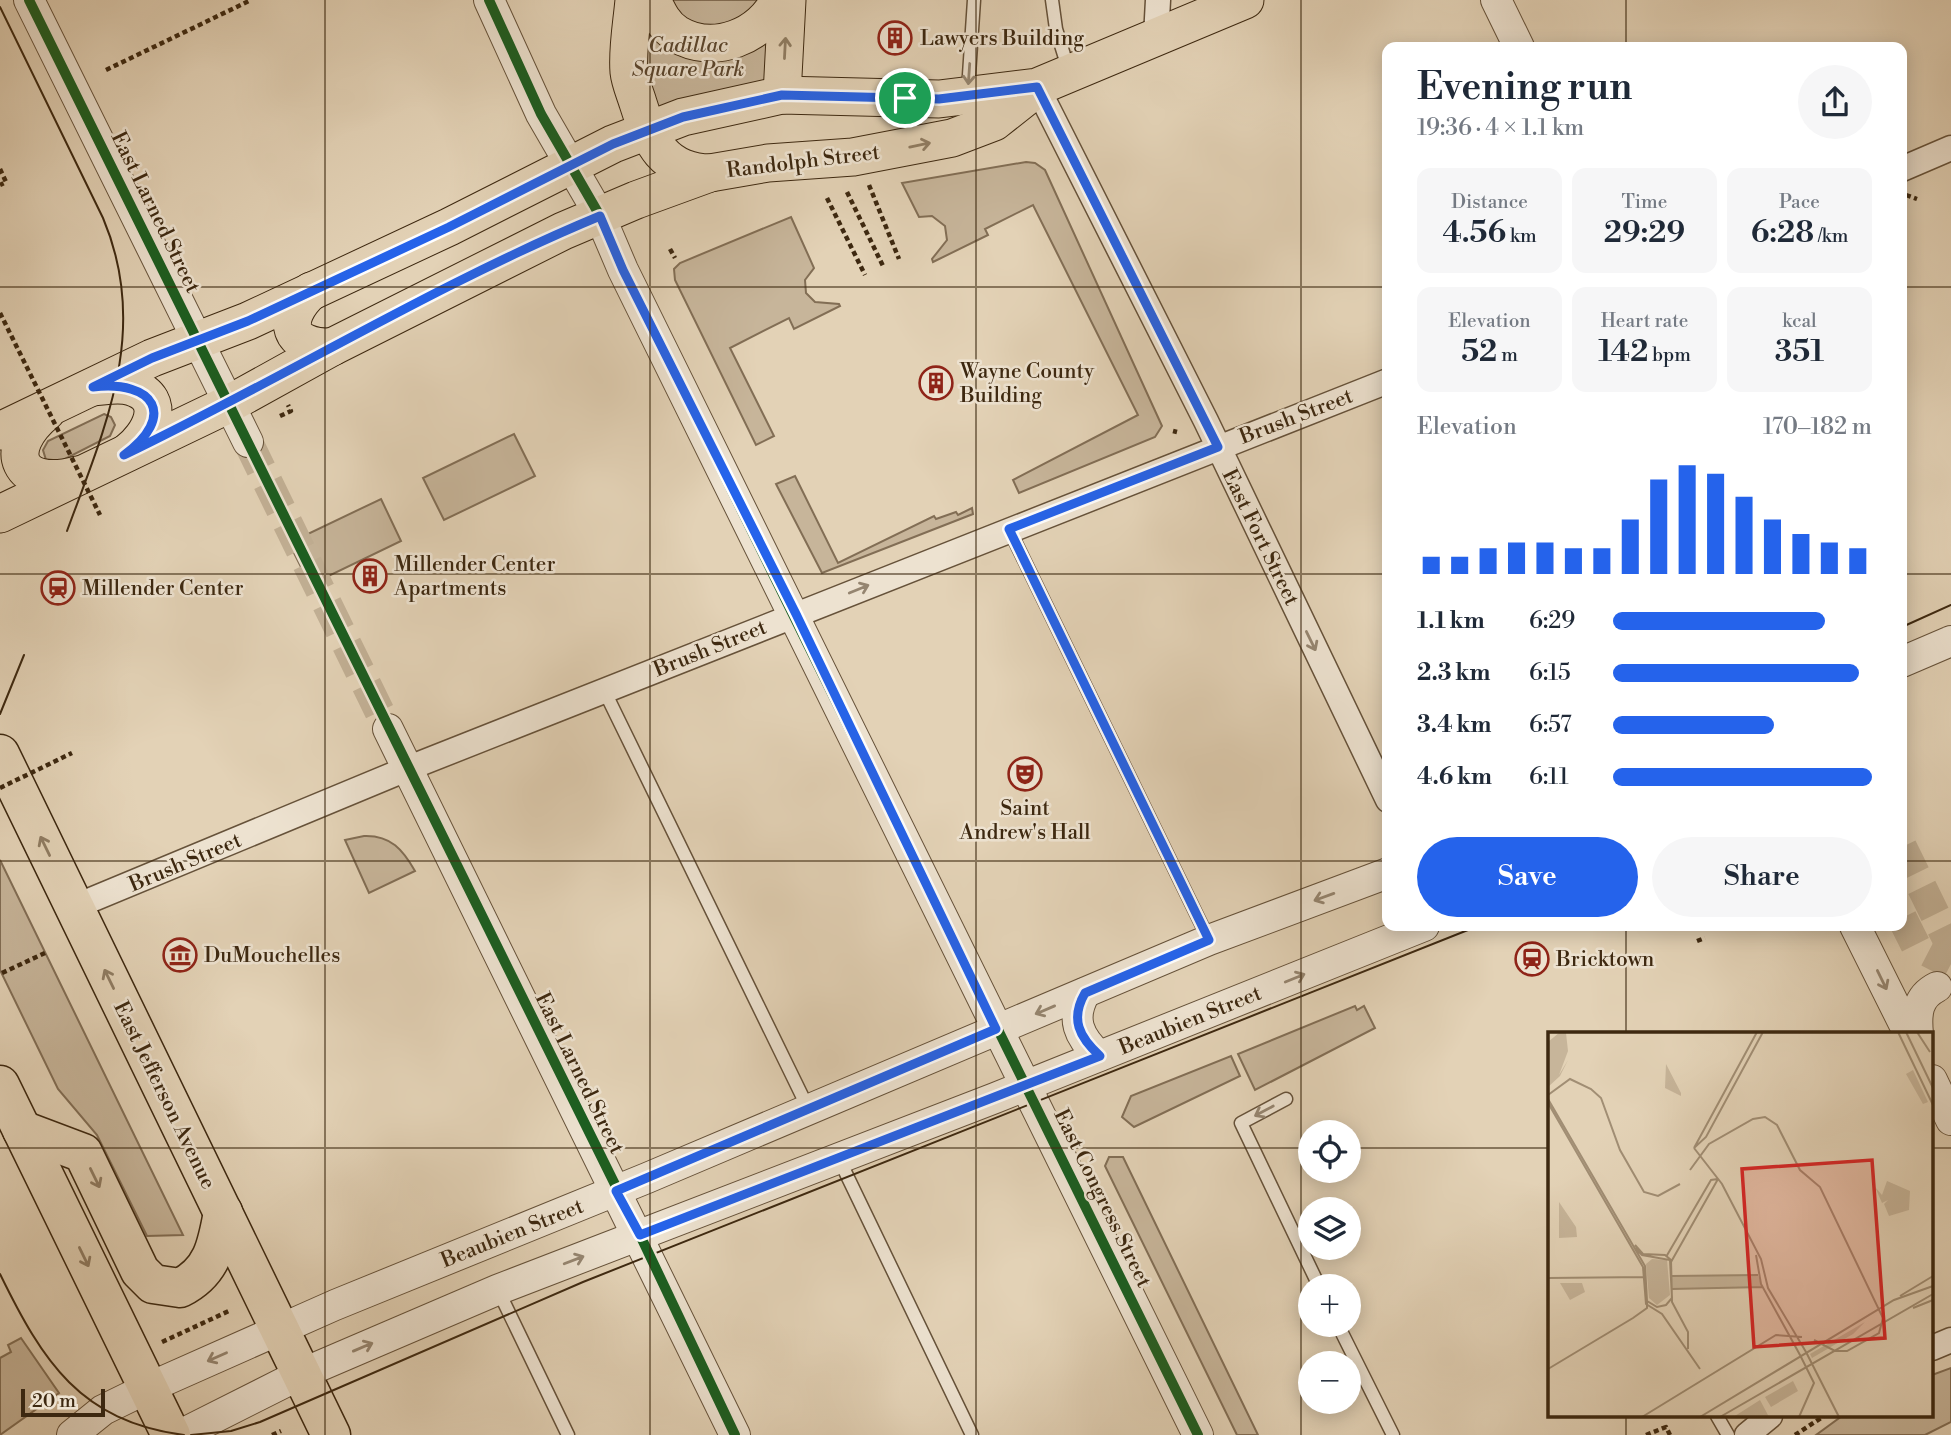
<!DOCTYPE html>
<meta charset="utf-8">
<style>
body{margin:0;font-family:"Libre Bodoni",serif;background:#f6f6f7;color:#1f2937;height:100vh;display:flex;flex-direction:column;font-size:26px;white-space:nowrap}
*{box-sizing:border-box;margin:0}
p{font-size:23px;color:#747a83}
.icon{flex:none;width:38px;height:38px;fill:none;stroke:currentColor;stroke-width:2;stroke-linecap:round;stroke-linejoin:round}
.map{position:relative;flex:1;overflow:hidden}
.panel{position:absolute;left:1382px;top:42px;width:525px;height:889px;display:flex;flex-direction:column;background:#fff;border-radius:14px;box-shadow:0 4px 18px #0003}
.panel>*{flex:none}
.tools{position:absolute;left:1298px;top:1120px;display:grid;gap:14px}
.tools a{display:grid;place-items:center;width:63px;height:63px;border-radius:50%;background:#fff;box-shadow:0 4px 18px #0003;font-size:35px}
.scale{position:absolute;left:21px;bottom:18px;width:84px;box-sizing:border-box;padding-left:7px;border:4px solid #3d2810;border-top:0;font-size:19px;line-height:24px;white-space:nowrap;color:#3d2810;-webkit-text-stroke:5px #ede2d0;paint-order:stroke}
.pin{position:absolute;display:grid;place-items:center;width:60px;height:60px;color:#fff;margin:-30px;border:4px solid #fff;border-radius:50%;box-shadow:0 2px 7px #0007}
.round{display:grid;place-items:center;flex:none;width:74px;height:74px;border-radius:37px;background:#f6f6f7}
.head{display:flex;align-items:center;justify-content:space-between;height:119px;padding:0 35px}
h1{font-size:38px;font-weight:600;line-height:52px}
.stats{display:grid;grid-template-columns:repeat(3,1fr);gap:10px;height:119px;padding:7px 35px}
.stats div{display:grid;align-content:center;border-radius:14px;background:#f6f6f7;text-align:center}
.stats b{font-size:30px;font-weight:600}
.stats small{font-size:19px;font-weight:400}
.stats p{font-size:19px}
.chart{height:196px;padding:14px 35px}
.chart p{display:flex;justify-content:space-between}
.chart svg{width:100%;height:126px;margin-top:7px;stroke:#2563eb;stroke-width:6}
.primary-button{display:flex;gap:14px;margin-top:auto;padding:14px 35px}
.primary-button a{flex:1;height:80px;border-radius:42px;background:#2563eb;color:#fff;font-size:28px;font-weight:600;line-height:80px;text-align:center}
.primary-button a+a{background:#f6f6f7;color:#1f2937}
ul{padding:0 35px;list-style:none;font-size:23px}
li{display:grid;grid-template-columns:112px 84px 1fr;align-items:center;height:52px}
li i{height:18px;border-radius:9px;background:#2563eb}
.map>svg:first-child{display:block}
.green{fill:#c7b59a;stroke:#826e55;stroke-width:2}
.lines{fill:none;stroke-linecap:round;stroke-linejoin:round}
.tertiary-tunnel{stroke:#c2b095;stroke-width:30;stroke-dasharray:30 15;stroke-linecap:butt}
.service-casing{stroke:#66523a;stroke-width:15}
.minor-casing{stroke:#66523a;stroke-width:27}
.tertiary-casing{stroke:#66523a;stroke-width:32}
.primary-casing{stroke:#3d2810;stroke-width:39}
.trunk-casing{stroke:#3d2810;stroke-width:41}
.path{stroke:#3d2810;stroke-width:4.5;stroke-dasharray:5 3.5;stroke-linecap:butt}
.service{stroke:#ede2d0;stroke-width:12}
.minor{stroke:#ede2d0;stroke-width:24}
.tertiary{stroke:#ede2d0;stroke-width:30}
.primary{stroke:#e3d2b6;stroke-width:37}
.trunk{stroke:#e3d2b6;stroke-width:38}
.tram{stroke:#3d2810;stroke-width:2}
.path-bridge{stroke:#3d2810;stroke-width:4.5;stroke-dasharray:5 3.5;stroke-linecap:butt}
.cycleway-casing{stroke:#ede2d0;stroke-width:15}
.cycleway{stroke:#1b5e20;stroke-width:10}
.oneway{stroke:#907d63}
.oneway2{stroke:#958570}
.route-casing{stroke:#fff;stroke-width:14}
.route{stroke:#2563eb;stroke-width:9}
.grid{fill:none;stroke:#3d2810;stroke-width:2;stroke-opacity:0.55}
.labels{text-anchor:middle;stroke-width:5;stroke-linejoin:round;paint-order:stroke}
.poi-label{font-size:21px;fill:#3d2810;stroke:#ede2d0;text-anchor:start}
.park-label{font-size:21px;font-style:italic;fill:#59442c;stroke:#ede2d0}
.street-label{font-size:21px;fill:#3d2810;stroke:#ede2d0}
.inset-road{fill:none;stroke:#a18e74;stroke-width:2}
.view{fill:#d62828;fill-opacity:0.15;stroke:#d62828;stroke-width:3.5}
.inset-edge{fill:none;stroke:#3d2810;stroke-width:3.5}
</style>
<div class="map">
<svg width="1951" height="1435" viewBox="0 0 1951 1435">
<rect width="100%" height="100%" fill="#e3d2b6"/>
<filter id="stains"><feTurbulence type="fractalNoise" baseFrequency=".00286" numOctaves="4"/><feColorMatrix values="0 0 0 0 .2 0 0 0 0 .09 0 0 0 0 .02 0 0 0 .5 -.17"/></filter>
<radialGradient id="worn" r=".72"><stop offset=".6" stop-color="#630" stop-opacity="0"/><stop offset="1" stop-color="#630" stop-opacity=".3"/></radialGradient>
<g class="green">
<path d="M634 0H787L782 95 647 131Z"/>
<path d="M1026 162 1035 163 1045 170 1162 426 1155 437 1019 493 1013 480 1138 415 1033 205 985 229 988 235 933 262 932 259 947 240 945 226 932 216 919 217 902 183Z"/>
<path d="M791 217 814 268 805 280 806 293 815 302 839 304 840 306 794 329 789 318 730 348 774 436 756 445 675 280 674 269 680 263Z"/>
<path d="M104 414 111 417 115 425 110 436 59 462 46 460 43 450 48 441Z"/>
<path d="M514 434 535 476 444 520 423 478Z"/>
<path d="M795 476 838 563 934 516 936 519 956 512 958 515 972 508 973 514 822 573 776 484Z"/>
<path d="M381 499 401 541 310 585 289 543Z"/>
<path d="M364 836C391 835 403 850 415 871L369 893 345 840Z"/>
<path d="M0 860 183 1235 147 1236 97 1135 58 1089 0 970Z"/>
<path d="M1355 1006 1357 1010 1364 1006 1375 1028 1255 1090 1238 1054Z"/>
<path d="M1231 1056 1240 1076 1134 1127 1122 1117 1131 1096Z"/>
<path d="M1109 1157H1123L1258 1435H1237L1105 1166Z"/>
<path d="M21 1338 59 1393 0 1435V1358L11 1352 8 1345Z"/>
<path d="M1951 1368V1422L1925 1435H1816L1842 1416H1932V1375Z"/>
</g>
<g class="lines">
<g class="tertiary-tunnel">
<path d="M248 442 388 729"/>
<path d="M1902 847 1951 947"/>
<path d="M1902 918 1916 946 1951 964"/>
</g>
<defs>
<g id="service">
<path d="M1052 0 1056 29 1069 71"/>
<path d="M968 90 974 0"/>
<path d="M1009 529 1209 940"/>
<path d="M604 690 808 1108"/>
<path d="M1286 1099 1241 1123 1319 1286"/>
<path d="M839 1159 972 1435"/>
<path d="M498 1290 568 1435"/>
<path d="M1338 1325 1393 1435"/>
<path d="M1717 1416 1728 1435"/>
</g>
<g id="minor">
<path d="M1156 37 1158 0"/>
<path d="M1037 87 1206 421 1388 800"/>
<path d="M1902 169 1951 148"/>
<path d="M74 907 409 768 1388 381"/>
<path d="M1932 1348 1951 1340"/>
<path d="M1747 1435 1770 1416"/>
</g>
<g id="tertiary">
<path d="M29 0 248 442"/>
<path d="M489 0 541 114 600 216 623 270 1198 1435"/>
<path d="M1496 0 1519 47"/>
<path d="M1902 662 1951 641"/>
<path d="M388 729 735 1435"/>
<path d="M1855 926 1909 1034"/>
<path d="M1085 993C1070 1019 1079 1037 1099 1056"/>
<path d="M1918 1034C1916 1014 1917 997 1937 987"/>
<path d="M1932 1080 1951 1120"/>
<path d="M72 1435 103 1410 148 1388 335 1305 647 1178 1209 940 1388 873"/>
<path d="M180 1435 301 1374 497 1290 995 1098 1424 926"/>
</g>
<g id="primary">
<path d="M634 0C632 23 627 49 629 72 630 82 635 93 638 103 650 142 664 172 710 173"/>
<path d="M652 0C658 13 664 26 677 34 714 56 762 36 779 0"/>
<path d="M782 95 787 0"/>
<path d="M311 291C280 320 288 348 332 347"/>
<path d="M93 387C106 386 120 383 132 387 170 400 149 436 128 452"/>
<path d="M46 412C0 450 18 491 77 475"/>
<path d="M0 431 152 358 248 321 449 227 613 144 683 117 782 95 939 99 1037 87 1245 0"/>
<path d="M0 514 229 404 332 347 563 231 636 200 710 173 768 163 853 157 952 138 994 122 1037 88"/>
</g>
<g id="trunk">
<path d="M0 754 331 1435"/>
<path d="M0 1085 171 1435"/>
<path d="M22 1130 83 1153 140 1271 153 1284 180 1288C212 1272 217 1246 223 1212"/>
</g>
</defs>
<use href="#service" class="service-casing"/>
<use href="#minor" class="minor-casing"/>
<use href="#tertiary" class="tertiary-casing"/>
<use href="#primary" class="primary-casing"/>
<use href="#trunk" class="trunk-casing"/>
<g class="path">
<path d="M106 70 251 0"/>
<path d="M0 169 6 182 0 185"/>
<path d="M869 185 899 259"/>
<path d="M847 192 883 266"/>
<path d="M1906 195 1917 199"/>
<path d="M827 198 865 275"/>
<path d="M670 249 675 258"/>
<path d="M280 416 291 411 288 405"/>
<path d="M1173 431 1177 432"/>
<path d="M1697 941 1705 938"/>
<path d="M2 973 45 953"/>
<path d="M162 1342 231 1310"/>
<path d="M272 1435 281 1431"/>
<path d="M1646 1435 1666 1427 1670 1435"/>
<path d="M1795 1435 1824 1416"/>
</g>
<use href="#service" class="service"/>
<use href="#minor" class="minor"/>
<use href="#tertiary" class="tertiary"/>
<use href="#primary" class="primary"/>
<use href="#trunk" class="trunk"/>
<g class="tram">
<path d="M0 7 103 218C150 329 106 425 67 531"/>
<path d="M1902 627 1951 605"/>
<path d="M0 714 24 655"/>
<path d="M0 1274C43 1362 80 1421 184 1435"/>
<path d="M191 1435 231 1431 260 1422 583 1282 1478 926"/>
</g>
<g class="path-bridge">
<path d="M0 313 100 515"/>
<path d="M0 788 72 753"/>
</g>
<defs>
<g id="cycleway">
<path d="M29 0 640 1235 735 1435"/>
<path d="M489 0 541 114 600 216 623 270 1198 1435"/>
</g>
</defs>
<use href="#cycleway" class="cycleway-casing"/>
<use href="#cycleway" class="cycleway"/>
</g>
<defs><path id="oneway-shaft" d="M-6 0H5M1.5-3L5.5 0L1.5 3" fill="none" stroke-width="1.6" stroke-linecap="round" stroke-linejoin="round" transform="scale(1.75)"/></defs>
<g class="oneway">
<use href="#oneway-shaft" transform="translate(785 48) rotate(-87)"/>
<use href="#oneway-shaft" transform="translate(920 145) rotate(-12)"/>
<use href="#oneway-shaft" transform="translate(45 846) rotate(-116)"/>
<use href="#oneway-shaft" transform="translate(109 979) rotate(-116)"/>
<use href="#oneway-shaft" transform="translate(95 1178) rotate(64)"/>
<use href="#oneway-shaft" transform="translate(84 1257) rotate(64)"/>
</g>
<g class="oneway2">
<use href="#oneway-shaft" transform="translate(969 74) rotate(94)"/>
<use href="#oneway-shaft" transform="translate(859 589) rotate(-22)"/>
<use href="#oneway-shaft" transform="translate(1311 641) rotate(64)"/>
<use href="#oneway-shaft" transform="translate(1324 897) rotate(160)"/>
<use href="#oneway-shaft" transform="translate(1295 978) rotate(-22)"/>
<use href="#oneway-shaft" transform="translate(1882 980) rotate(64)"/>
<use href="#oneway-shaft" transform="translate(1045 1010) rotate(157)"/>
<use href="#oneway-shaft" transform="translate(1264 1111) rotate(152)"/>
<use href="#oneway-shaft" transform="translate(574 1260) rotate(-21)"/>
<use href="#oneway-shaft" transform="translate(363 1347) rotate(-23)"/>
<use href="#oneway-shaft" transform="translate(217 1357) rotate(156)"/>
</g>
<g class="lines">
<defs>
<path id="route" d="M1037 87 1218 447 1009 529 1209 940 1085 993C1070 1019 1079 1037 1100 1056L640 1235 616 1191 996 1029 796 614 623 270 600 216C436 284 284 378 124 455 177 416 155 380 93 387L152 358 248 321 449 227 613 144 683 117 782 95 939 99Z"/>
</defs>
<use href="#route" class="route-casing"/>
<use href="#route" class="route"/>
</g>
<path class="grid" d="M325 0V1435M650 0V1435M976 0V1435M1301 0V1435M1626 0V47M0 287H1388M1902 287H1951M0 574H1388M1902 574H1951M0 861H1388M1902 861H1951M1626 926V1034M0 1148H1311M1349 1148H1550M1932 1148H1951M1626 1416V1435"/>
<defs>
<symbol id="building-ring" viewBox="-11 -11 22 22"><circle r="9.5" fill="#ede2d0" stroke="#8f2418" stroke-width="1.5"/><path d="M-4-6H4V6H1V3H-1V6H-4ZM-2.5-4.3h1.7v1.8h-1.7ZM.8-4.3h1.7v1.8H.8ZM-2.5-1h1.7V.8h-1.7ZM.8-1h1.7V.8H.8Z" fill="#8f2418"/></symbol>
<symbol id="station-ring" viewBox="-11 -11 22 22"><circle r="9.5" fill="#ede2d0" stroke="#8f2418" stroke-width="1.5"/><path d="M-3-6H3Q5-6 5-4V2Q5 4 3 4L4.5 6H3L1.5 4h-3L-3 6H-4.5L-3 4Q-5 4-5 2V-4Q-5-6-3-6ZM-3.5-4v3h7v-3ZM-3.5 1v1.5H-2V1ZM2 1v1.5H3.5V1Z" fill="#8f2418"/></symbol>
<symbol id="theatre-ring" viewBox="-11 -11 22 22"><circle r="9.5" fill="#ede2d0" stroke="#8f2418" stroke-width="1.5"/><path d="M-5-5.5Q0-4 5-5.5V0Q5 5 0 6Q-5 5-5 0ZM-3.3-2.5H-1v1.5H-3.3ZM1-2.5H3.3v1.5H1ZM-2.8 1Q0 5.5 2.8 1Z" fill="#8f2418"/></symbol>
<symbol id="museum-ring" viewBox="-11 -11 22 22"><circle r="9.5" fill="#ede2d0" stroke="#8f2418" stroke-width="1.5"/><path d="M0-6L6-3V-2H-6V-3ZM-5-1h2V3h-2ZM-1-1h2V3h-2ZM3-1h2V3H3ZM-6 4H6V6H-6Z" fill="#8f2418"/></symbol>
</defs>
<g fill-rule="evenodd">
<use href="#building-ring" x="876" y="19" width="38" height="38"/>
<use href="#building-ring" x="917" y="364" width="38" height="38"/>
<use href="#building-ring" x="351" y="557" width="38" height="38"/>
<use href="#station-ring" x="39" y="569" width="38" height="38"/>
<use href="#theatre-ring" x="1006" y="755" width="38" height="38"/>
<use href="#museum-ring" x="161" y="936" width="38" height="38"/>
<use href="#station-ring" x="1513" y="940" width="38" height="38"/>
</g>
<g class="labels">
<g class="poi-label">
<text x="920" y="45">Lawyers Building</text>
<text x="960" y="378">Wayne County<tspan x="960" dy="24">Building</tspan></text>
<text x="394" y="571">Millender Center<tspan x="394" dy="24">Apartments</tspan></text>
<text x="82" y="595">Millender Center</text>
<text x="1025" y="815" text-anchor="middle">Saint<tspan x="1025" dy="24">Andrew's Hall</tspan></text>
<text x="204" y="962">DuMouchelles</text>
<text x="1556" y="966">Bricktown</text>
</g>
<g class="park-label">
<text x="688" y="52">Cadillac<tspan x="688" dy="24">Square Park</tspan></text>
</g>
<g class="street-label">
<text transform="translate(803 161) rotate(-7)" y="7">Randolph Street</text>
<text transform="translate(156 212) rotate(64)" y="7">East Larned Street</text>
<text transform="translate(1296 416) rotate(-21)" y="7">Brush Street</text>
<text transform="translate(1261 537) rotate(64)" y="7">East Fort Street</text>
<text transform="translate(710 648) rotate(-22)" y="7">Brush Street</text>
<text transform="translate(185 862) rotate(-23)" y="7">Brush Street</text>
<text transform="translate(1190 1020) rotate(-22)" y="7">Beaubien Street</text>
<text transform="translate(580 1073) rotate(64)" y="7">East Larned Street</text>
<text transform="translate(165 1095) rotate(64)" y="7">East Jefferson Avenue</text>
<text transform="translate(1103 1198) rotate(64)" y="7">East Congress Street</text>
<text transform="translate(512 1233) rotate(-22)" y="7">Beaubien Street</text>
</g>
</g>
<g transform="translate(1548 1032)">
<rect width="385" height="385" fill="#e3d2b6"/>
<path d="M12 0 18 1 20 19 11 43 20 28 12 44 0 55V10ZM118 32 133 61V64L117 56ZM365 38 380 70 375 72 358 42ZM339 149 362 159 361 178 341 184 336 172 340 168 334 171 327 155 334 163ZM11 170 28 195 29 205 11 206ZM104 227 119 228 122 263 109 273 101 266 98 232ZM210 243 214 255 124 257V244ZM12 251H34L37 260 22 268ZM317 290 305 302 264 326 262 322ZM245 349 250 359 223 375 217 365ZM212 368 221 385H185L190 382Z" fill="#c7b59a"/>
<path class="inset-road" d="M350 0 385 73M358 0 385 56M369 0 382 20M0 63 22 47 43 57 53 66 72 118 96 160 110 164 132 152M0 67 97 234 99 269 109 275 118 273 124 266 122 228 94 223 87 216M0 71 95 235 98 272 114 282 152 337M146 116 174 152 213 227 220 256 258 320M146 116 158 105 215 0M146 116 209 0M142 138 161 112 205 87 217 85 229 93 252 138 272 155 335 286 331 301 299 319H287L266 308M87 213 95 222 117 223 123 228 124 270 140 300V317M208 223 213 252 252 323M118 225 163 148 170 147M123 230 170 147M124 244 210 243M0 246 98 245M124 257 215 255M352 264 385 244M365 276 385 268M258 320 291 385M0 337 85 286 99 276V269M94 385 228 303 254 305M152 385 346 268 385 254M172 385 385 262M251 385 266 351 252 323"/>
<path class="view" d="M324 128 337 306 206 315 194 137Z"/>
<rect width="385" height="385" class="inset-edge"/>
</g>
<rect width="100%" height="100%" filter="url(#stains)"/>
<rect width="100%" height="100%" fill="url(#worn)"/>
</svg>
<div class="tools">
<a><svg class="icon" aria-label="locate" viewBox="0 0 24 24"><circle cx="12" cy="12" r="6"/><path d="M12 2v4M12 18v4M2 12h4M18 12h4"/></svg></a>
<a><svg class="icon" aria-label="layers" viewBox="0 0 24 24"><path d="M12 4l9 5-9 5-9-5zM3 14l9 5 9-5"/></svg></a>
<a>+</a>
<a>−</a>
</div>
<div class="scale">20 m</div>
<div class="pin" style="left:905px;top:98px;background:#1e9e55"><svg class="icon" aria-label="arrive" viewBox="0 0 24 24"><path d="M6 21V4h12l-3 4 3 4H6"/></svg></div>
<section class="panel">
<div class="head"><div><h1>Evening run</h1><p>19:36 · 4 × 1.1 km</p></div><a class="round"><svg class="icon" aria-label="share" viewBox="0 0 24 24"><path d="M12 15V3M7 8l5-5 5 5M5 13v7h14v-7"/></svg></a></div>
<div class="stats">
<div><p>Distance</p><b>4.56<small> km</small></b></div>
<div><p>Time</p><b>29:29</b></div>
<div><p>Pace</p><b>6:28<small> /km</small></b></div>
</div>
<div class="stats">
<div><p>Elevation</p><b>52<small> m</small></b></div>
<div><p>Heart rate</p><b>142<small> bpm</small></b></div>
<div><p>kcal</p><b>351</b></div>
</div>
<div class="chart"><p><span>Elevation</span>170–182 m</p>
<svg viewBox="0 0 160 44" preserveAspectRatio="none"><path d="M5 44V38M15 44V38M25 44V35M35 44V33M45 44V33M55 44V35M65 44V35M75 44V25M85 44V11M95 44V6M105 44V9M115 44V17M125 44V25M135 44V30M145 44V33M155 44V35"/></svg>
</div>
<ul>
<li><b>1.1 km</b>6:29<i style="width:82%"></i></li>
<li><b>2.3 km</b>6:15<i style="width:95%"></i></li>
<li><b>3.4 km</b>6:57<i style="width:62%"></i></li>
<li><b>4.6 km</b>6:11<i style="width:100%"></i></li>
</ul>
<div class="primary-button"><a>Save</a><a>Share</a></div>
</section>
</div>
